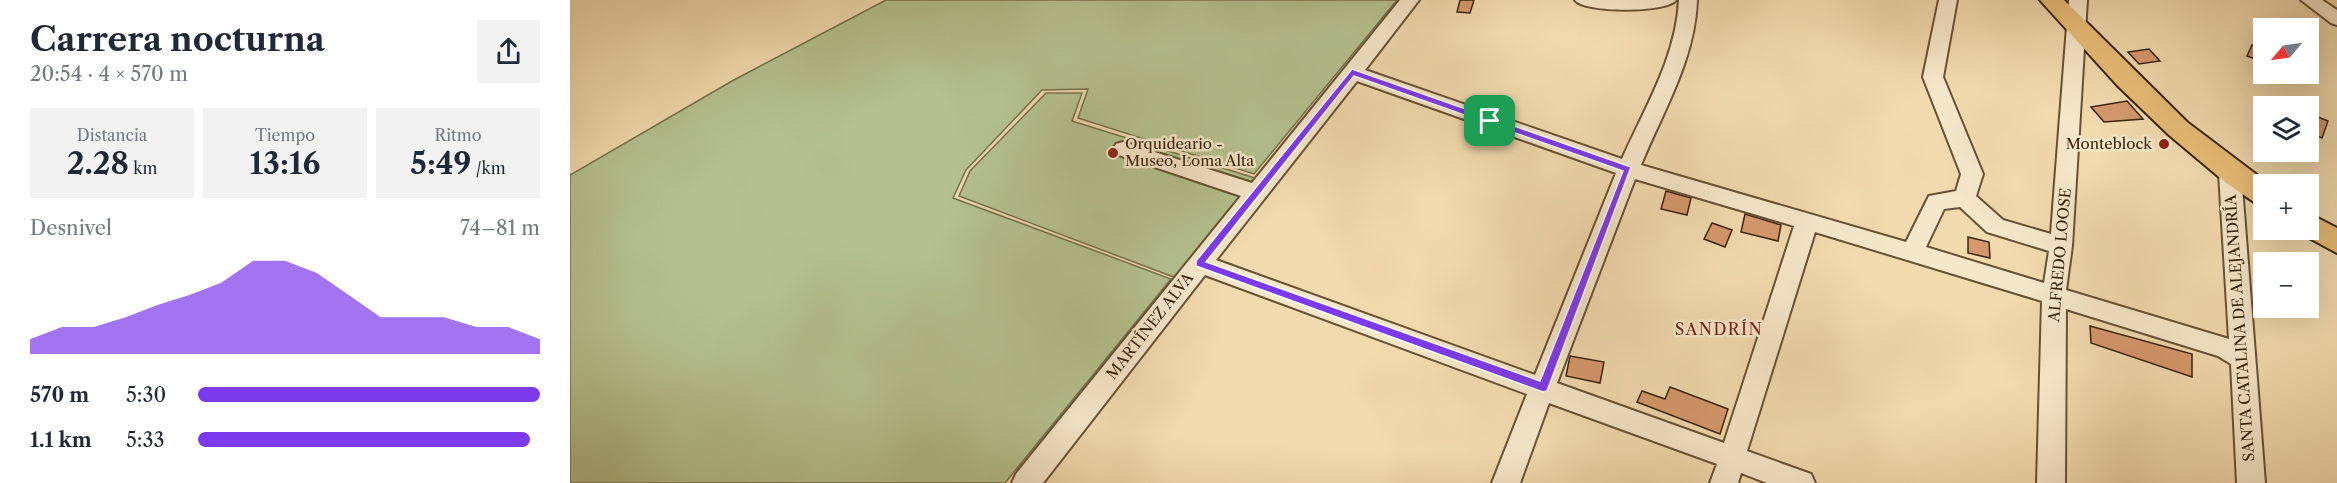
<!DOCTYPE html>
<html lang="es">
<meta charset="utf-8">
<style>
body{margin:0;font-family:"Libre Caslon Text",serif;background:#f2f2f3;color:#1f2937;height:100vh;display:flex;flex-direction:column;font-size:22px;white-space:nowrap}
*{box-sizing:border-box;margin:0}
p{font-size:20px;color:#747a83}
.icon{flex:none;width:33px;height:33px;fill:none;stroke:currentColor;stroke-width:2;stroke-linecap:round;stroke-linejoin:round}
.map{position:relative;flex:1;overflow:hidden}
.drawer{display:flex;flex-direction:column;background:#fff;width:570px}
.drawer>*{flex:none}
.needle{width:39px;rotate:241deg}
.controls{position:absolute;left:1683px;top:18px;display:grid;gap:12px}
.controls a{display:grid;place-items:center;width:66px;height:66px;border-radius:0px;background:#fff;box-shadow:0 6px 24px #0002;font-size:30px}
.pin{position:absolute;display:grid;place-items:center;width:51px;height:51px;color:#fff;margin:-26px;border-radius:12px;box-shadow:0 3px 9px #0006}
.round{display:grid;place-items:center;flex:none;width:63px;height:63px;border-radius:0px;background:#f2f2f3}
.headline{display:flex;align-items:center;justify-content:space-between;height:102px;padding:0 30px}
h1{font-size:33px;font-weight:800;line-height:45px}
.stats{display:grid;grid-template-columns:repeat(3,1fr);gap:9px;height:102px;padding:6px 30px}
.stats div{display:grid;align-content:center;border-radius:0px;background:#f2f2f3;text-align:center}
.stats b{font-size:30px;font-weight:800}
.stats small{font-size:16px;font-weight:400}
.stats p{font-size:16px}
.chart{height:168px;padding:12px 30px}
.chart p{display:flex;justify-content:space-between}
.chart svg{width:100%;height:108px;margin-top:6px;fill:#7c3aed;opacity:.7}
ul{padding:0 30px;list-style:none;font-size:20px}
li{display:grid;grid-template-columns:96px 72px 1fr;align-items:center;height:45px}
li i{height:15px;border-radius:8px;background:#7c3aed}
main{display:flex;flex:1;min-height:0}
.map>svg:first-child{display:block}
.green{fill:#b4c18f;stroke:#77724d;stroke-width:1.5}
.building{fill:#d5986d;stroke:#3a240b;stroke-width:1.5}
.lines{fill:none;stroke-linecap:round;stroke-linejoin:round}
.minor-casing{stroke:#685234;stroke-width:4}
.major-casing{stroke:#3a240b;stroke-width:4}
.minor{fill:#f6e7ca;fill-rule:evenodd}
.major{fill:#e8bd77;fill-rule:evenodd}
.route{fill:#7c3aed;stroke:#fff;stroke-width:1.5;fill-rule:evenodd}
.poi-dot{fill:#8f2418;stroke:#f6e7ca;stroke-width:2}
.labels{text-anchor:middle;stroke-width:5;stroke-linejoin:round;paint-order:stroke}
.poi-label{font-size:15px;fill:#3a240b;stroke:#f6e7ca;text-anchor:start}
.street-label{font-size:15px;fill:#3a240b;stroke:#f6e7ca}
.neighbourhood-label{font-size:16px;letter-spacing:1.5px;fill:#7a1f14;stroke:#f6e7ca}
</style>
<main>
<section class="drawer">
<div class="headline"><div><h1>Carrera nocturna</h1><p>20:54 · 4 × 570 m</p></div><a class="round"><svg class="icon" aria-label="share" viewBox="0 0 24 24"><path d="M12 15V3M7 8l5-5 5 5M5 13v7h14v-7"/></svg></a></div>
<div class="stats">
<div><p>Distancia</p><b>2.28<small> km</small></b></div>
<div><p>Tiempo</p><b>13:16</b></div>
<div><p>Ritmo</p><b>5:49<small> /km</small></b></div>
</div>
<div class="chart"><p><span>Desnivel</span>74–81 m</p>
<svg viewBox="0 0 160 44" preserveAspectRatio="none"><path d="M0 44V38L10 33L20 33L30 29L40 24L50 20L60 15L70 6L80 6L90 11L100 20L110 29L120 29L130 29L140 33L150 33L160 38V44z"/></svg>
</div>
<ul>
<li><b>570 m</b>5:30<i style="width:100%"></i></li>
<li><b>1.1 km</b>5:33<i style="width:97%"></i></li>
</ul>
</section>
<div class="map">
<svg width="1767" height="483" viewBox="0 0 1767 483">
<rect width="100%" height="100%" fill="#f1daae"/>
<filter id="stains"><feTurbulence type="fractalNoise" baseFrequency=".00333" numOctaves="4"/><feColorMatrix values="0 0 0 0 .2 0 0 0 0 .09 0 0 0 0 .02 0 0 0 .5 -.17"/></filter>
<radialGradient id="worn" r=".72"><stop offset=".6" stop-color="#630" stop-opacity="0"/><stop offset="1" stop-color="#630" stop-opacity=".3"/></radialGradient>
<g class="green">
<path d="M316 0H827L684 174 508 118 518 89 472 90 396 170 383 198 601 279 435 483H0V175L162 81Z"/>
<path d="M476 93H512L502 121 688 179 609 279 389 196 400 171Z"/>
</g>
<g class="building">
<path d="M890 0H904L900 13 887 12Z"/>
<path d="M1682 45 1694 49V62L1677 56Z"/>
<path d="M1579 49 1590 61 1569 64 1558 52Z"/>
<path d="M1557 101 1573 119 1534 122 1521 107Z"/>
<path d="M1738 113 1758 121 1752 138 1738 132Z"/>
<path d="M1096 191 1121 198 1117 215 1091 209Z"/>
<path d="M1175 214 1211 225 1208 241 1171 232Z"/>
<path d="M1142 223 1162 230 1155 247 1134 239Z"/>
<path d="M1398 237 1419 242 1420 258 1398 253Z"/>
<path d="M1520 326 1622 354V377L1521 343Z"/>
<path d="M1000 356 1034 362 1030 383 996 376Z"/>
<path d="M1100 387 1158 409 1150 434 1067 402 1072 391 1095 399Z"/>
</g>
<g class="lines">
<defs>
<g id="minor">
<path d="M830 0H849L795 70 1052 159C1075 107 1106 58 1109 0H1127C1125 60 1093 111 1071 165L1336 242 1359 196 1386 191 1391 174 1353 77 1369 0H1387L1373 77 1413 174 1406 196 1433 220 1481 234 1499 0H1517L1502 246 1496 290 1659 339 1649 173 1653 168 1660 165 1667 168 1671 173 1695 483H1667L1661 364 1648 356 1496 309 1495 483H1467L1472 301 1245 232 1177 451 1241 474 1245 483H1197L1171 473 1168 483H1140L1147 464 979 403 950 483H922L957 394 635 275 473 483H442L446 474 671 196 546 154 543 149 546 144 553 142 682 183ZM787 81 1046 173 965 375 646 260ZM1065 179 1224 226 1154 443 987 383ZM1390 207 1417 232 1479 251 1474 283 1356 247 1374 209Z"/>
<path d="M1005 0H1106C1097 13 1014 13 1005 0Z"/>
<path d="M1731 0H1752L1767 10V25L1761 23Z"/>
</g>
<g id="major">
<path d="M1470 0H1494L1617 122 1699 184H1694V205L1684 202 1655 182 1599 135 1547 85Z"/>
<path d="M1738 213 1767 228V253L1728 232 1727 230H1738Z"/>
</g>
</defs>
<use href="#minor" class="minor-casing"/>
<use href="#major" class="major-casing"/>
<use href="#minor" class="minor"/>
<use href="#major" class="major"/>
</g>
<path class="route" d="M782 69 1061 167 977 391 973 392 626 266V261ZM784 76 1053 171 970 381 636 262Z"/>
<g class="poi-dot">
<circle cx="1594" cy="144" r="6"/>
<circle cx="543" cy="153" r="6"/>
</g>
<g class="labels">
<g class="poi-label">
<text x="555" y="149">Orquideario -<tspan x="555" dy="17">Museo, Loma Alta</tspan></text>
<text x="1582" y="149" text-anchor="end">Monteblock</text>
</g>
<g class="street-label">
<text transform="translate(1490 255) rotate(-85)" y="5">ALFREDO LOOSE</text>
<text transform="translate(580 326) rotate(-52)" y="5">MARTÍNEZ ALVA</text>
<text transform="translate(1670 328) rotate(-94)" y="5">SANTA CATALINA DE ALEJANDRÍA</text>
</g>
<g class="neighbourhood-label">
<text x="1149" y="335">SANDRÍN</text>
</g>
</g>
<rect width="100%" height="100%" filter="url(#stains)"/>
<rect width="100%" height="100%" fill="url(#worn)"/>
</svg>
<div class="controls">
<a><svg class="needle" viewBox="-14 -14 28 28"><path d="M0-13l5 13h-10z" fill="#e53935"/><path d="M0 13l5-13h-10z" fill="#747a83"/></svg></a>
<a><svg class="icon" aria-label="layers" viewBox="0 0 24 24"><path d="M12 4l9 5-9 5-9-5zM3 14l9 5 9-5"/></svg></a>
<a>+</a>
<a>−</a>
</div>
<div class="pin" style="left:920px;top:121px;background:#1e9e55"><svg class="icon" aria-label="arrive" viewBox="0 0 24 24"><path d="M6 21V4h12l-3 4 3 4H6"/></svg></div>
</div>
</main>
